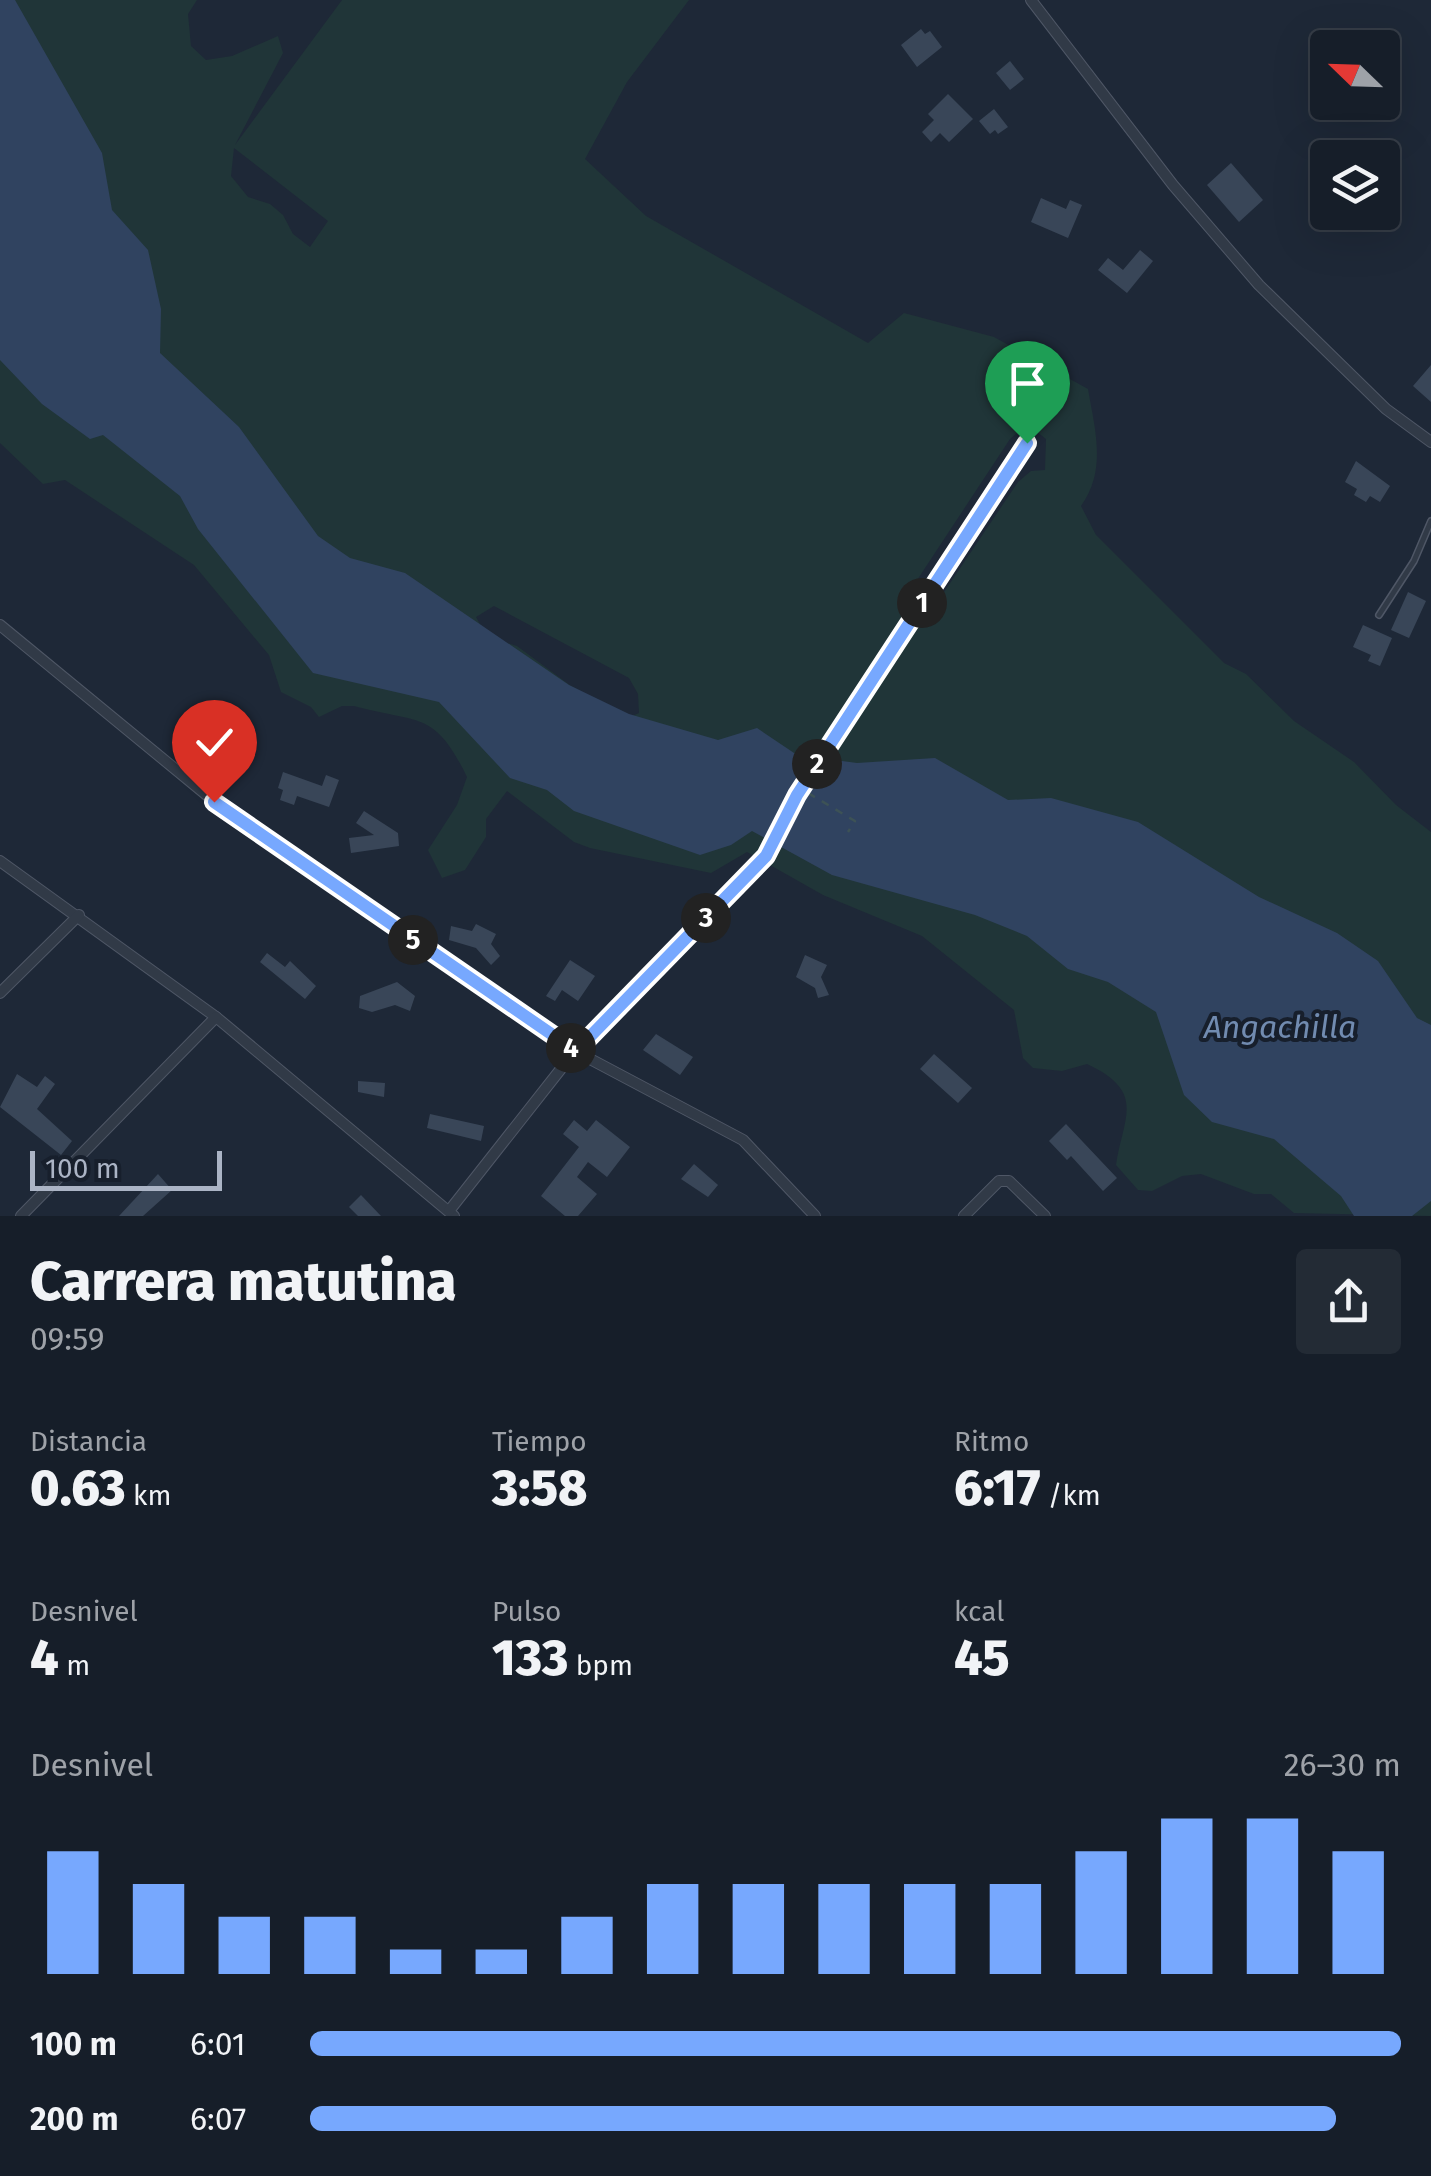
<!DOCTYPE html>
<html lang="es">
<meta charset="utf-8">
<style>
body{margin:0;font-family:"Fira Sans",sans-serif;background:#232b35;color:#f1f3f6;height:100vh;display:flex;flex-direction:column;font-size:38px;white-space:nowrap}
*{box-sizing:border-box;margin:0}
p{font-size:32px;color:#9ea2a8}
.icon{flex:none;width:55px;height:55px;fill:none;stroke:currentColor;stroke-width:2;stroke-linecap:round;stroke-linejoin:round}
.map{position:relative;height:1216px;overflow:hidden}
.details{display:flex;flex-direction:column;background:#161e29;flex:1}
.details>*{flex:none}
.needle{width:65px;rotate:293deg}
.controls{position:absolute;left:1310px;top:30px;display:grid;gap:20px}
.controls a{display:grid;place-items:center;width:90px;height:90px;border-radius:10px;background:#161e29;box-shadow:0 10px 40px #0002,0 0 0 2px #353c46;font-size:50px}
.scale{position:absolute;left:30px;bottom:25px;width:192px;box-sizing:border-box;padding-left:10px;border:5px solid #abb4c5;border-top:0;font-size:28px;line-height:35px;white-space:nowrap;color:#abb4c5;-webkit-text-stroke:8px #171f2c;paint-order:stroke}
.pin{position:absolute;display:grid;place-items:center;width:85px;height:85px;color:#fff;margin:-102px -42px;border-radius:50% 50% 50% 0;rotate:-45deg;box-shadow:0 0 10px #0007}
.pin .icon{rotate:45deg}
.km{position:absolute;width:50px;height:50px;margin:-25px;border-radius:50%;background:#222;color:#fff;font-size:28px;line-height:50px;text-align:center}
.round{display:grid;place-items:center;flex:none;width:105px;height:105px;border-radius:10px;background:#232b35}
.head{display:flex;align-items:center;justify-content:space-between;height:170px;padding:0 30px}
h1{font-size:55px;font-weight:800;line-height:75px}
.figures{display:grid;grid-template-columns:repeat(3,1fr);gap:15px;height:170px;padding:10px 30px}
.figures div{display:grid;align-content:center}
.figures b{font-size:50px;font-weight:800}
.figures small{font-size:28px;font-weight:400}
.figures p{font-size:28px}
.chart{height:280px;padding:20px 30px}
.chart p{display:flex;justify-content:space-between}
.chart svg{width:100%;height:180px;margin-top:10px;stroke:#77a8fe;stroke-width:6}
ul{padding:0 30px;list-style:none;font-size:32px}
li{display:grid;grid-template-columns:160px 120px 1fr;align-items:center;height:75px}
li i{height:25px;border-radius:12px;background:#77a8fe}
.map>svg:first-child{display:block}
.green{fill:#203538;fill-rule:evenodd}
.water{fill:#304360}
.building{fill:#394658}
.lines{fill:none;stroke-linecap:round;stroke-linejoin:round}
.lane-casing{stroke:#4f5766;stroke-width:8}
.street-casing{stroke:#4f5766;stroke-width:12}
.path{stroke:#3d5256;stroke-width:2.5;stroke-dasharray:8 8;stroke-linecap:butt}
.lane{stroke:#313a47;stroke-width:5}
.street{stroke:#313a47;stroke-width:10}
.route-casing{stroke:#fff;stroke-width:20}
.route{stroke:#77a8fe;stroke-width:12}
.labels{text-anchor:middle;stroke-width:8;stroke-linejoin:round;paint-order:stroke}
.water-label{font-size:32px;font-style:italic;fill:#718bb0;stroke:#171f2c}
</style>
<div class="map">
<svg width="1431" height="1216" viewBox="0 0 1431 1216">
<rect width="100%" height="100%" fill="#1e2837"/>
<path class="green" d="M0 0H197L188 14 191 46 206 60 232 56 278 36 283 53 235 145 342 0H689L627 82 585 159 646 216 868 343 904 313 994 337 1088 389C1095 430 1107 470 1081 506L1096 535 1224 663 1246 674 1294 721 1354 762 1396 805 1431 832V1216L1294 1213 1271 1194H1254L1201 1174 1182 1176 1152 1191 1138 1190 1116 1165C1123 1117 1147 1092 1087 1064L1062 1071 1033 1068 1023 1058 1014 1010 922 936 823 895 747 852 711 873 590 848 574 842 507 791 486 819V837L465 870 442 878 428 850 457 805 467 777C434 709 419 724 354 706H342L319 717 311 707 281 692 269 655 194 565 65 480 43 484 0 443ZM234 148 328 221 310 247 293 234 283 215 270 204 248 197 231 176ZM1027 424 1046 439 1045 470 1031 471 1018 482 932 610 900 606 1010 439ZM494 606 629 678 638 694 639 713 630 717 571 686 517 646 487 637 476 617Z"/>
<path class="water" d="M0 0H15L102 153 112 210 148 250 161 309 160 353 239 427 318 536 350 558 405 573 569 685 629 714 718 740 757 728 797 755 857 763 935 758 1008 800 1051 798 1138 822 1259 897 1337 933 1378 961 1417 1018 1431 1025V1201L1412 1216H1354L1341 1196 1274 1139 1212 1122 1184 1095 1156 1012 1108 982 1068 969 1027 936 975 915 832 875 752 831 731 845 700 855 574 811 547 790 510 778 439 702 313 673 198 529 180 496 103 435 90 439 42 404 0 360Z"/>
<g class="building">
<path d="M921 29 925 34 930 31 942 47 917 67 901 45Z"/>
<path d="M1010 61 1024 79 1010 90 996 73Z"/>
<path d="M948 94 973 119 949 142 940 133 931 142 922 132 934 120 928 114Z"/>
<path d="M994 109 1008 127 998 134 995 130 990 134 979 121Z"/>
<path d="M1231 163 1263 200 1239 222 1207 185Z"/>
<path d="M1041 198 1066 209 1070 200 1082 205 1068 238 1031 222Z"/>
<path d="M1140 250 1153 261 1127 293 1098 270 1108 258 1123 270Z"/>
<path d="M1431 365V402L1413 386Z"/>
<path d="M1356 461 1390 486 1380 502 1370 496 1366 502 1354 495 1357 489 1345 482Z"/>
<path d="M1408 592 1426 601 1409 638 1391 630Z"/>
<path d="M1363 625 1392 638 1380 666 1368 661 1371 655 1353 647Z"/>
<path d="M283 772 322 786 326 775 339 780 329 807 297 796 294 805 280 800 283 790 278 788Z"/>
<path d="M364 811 398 833 399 846 351 853 349 838 374 835 356 823Z"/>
<path d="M476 924 496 934 491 944 500 956 491 965 476 948 449 940 451 926 472 931Z"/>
<path d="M267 953 285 967 290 961 316 986 305 999 260 962Z"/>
<path d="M805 955 827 965 821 977 829 995 818 998 815 988 796 977Z"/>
<path d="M570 960 595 976 578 1001 562 990 555 1001 546 996Z"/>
<path d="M397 982 415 996 410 1011 395 1005 372 1012 359 1008 360 996Z"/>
<path d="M656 1034 693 1057 680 1075 643 1050Z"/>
<path d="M934 1054 972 1088 958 1103 920 1069Z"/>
<path d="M17 1074 37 1087 45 1076 55 1084 37 1109 72 1141 61 1155 0 1107Z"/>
<path d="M358 1081 385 1083 384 1097 358 1092Z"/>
<path d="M430 1114 484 1126 481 1141 427 1128Z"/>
<path d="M574 1120 587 1131 596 1120 630 1147 607 1177 588 1162 577 1177 597 1194 578 1216H565L541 1196 579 1147 563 1134Z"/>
<path d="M1066 1124 1117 1178 1103 1191 1071 1156 1067 1160 1049 1141Z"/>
<path d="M694 1164 718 1185 708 1197 681 1179Z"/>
<path d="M158 1174 172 1190 143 1216H119Z"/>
<path d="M361 1195 381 1216H358L349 1207Z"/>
</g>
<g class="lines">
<defs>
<g id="lane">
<path d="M1379 615 1414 561 1431 521"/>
<path d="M768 854 797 795 1027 443"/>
</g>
<g id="street">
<path d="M1031 0 1173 185 1259 285 1386 409 1431 442"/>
<path d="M0 625 214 801 342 892 575 1051 743 1140 815 1216"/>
<path d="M0 861 216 1017 454 1216"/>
<path d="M0 993 79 915"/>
<path d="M449 1211 575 1051 766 856"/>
<path d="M21 1216 216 1017"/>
<path d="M964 1216 999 1181H1009L1045 1216"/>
</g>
</defs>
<use href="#lane" class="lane-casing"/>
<use href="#street" class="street-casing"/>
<path class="path" d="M808 793 855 821 848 832"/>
<use href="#lane" class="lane"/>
<use href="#street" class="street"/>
</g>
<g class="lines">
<defs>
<path id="route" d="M214 802 576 1051 766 856 797 795 1027 443"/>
</defs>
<use href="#route" class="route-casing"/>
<use href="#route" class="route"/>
</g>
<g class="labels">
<g class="water-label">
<text x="1280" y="1038">Angachilla</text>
</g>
</g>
</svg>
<div class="controls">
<a><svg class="needle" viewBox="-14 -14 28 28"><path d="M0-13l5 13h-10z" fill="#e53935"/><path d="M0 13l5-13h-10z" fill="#9ea2a8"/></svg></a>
<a><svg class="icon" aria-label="layers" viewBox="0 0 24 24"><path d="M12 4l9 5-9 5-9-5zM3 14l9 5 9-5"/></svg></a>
</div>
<div class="scale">100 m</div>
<div class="pin" style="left:1027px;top:443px;background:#1e9e55"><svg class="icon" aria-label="arrive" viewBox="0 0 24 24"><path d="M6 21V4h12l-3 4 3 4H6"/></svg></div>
<div class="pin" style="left:214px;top:802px;background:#d93025"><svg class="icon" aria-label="check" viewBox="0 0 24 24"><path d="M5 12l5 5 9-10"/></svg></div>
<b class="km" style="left:922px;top:603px">1</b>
<b class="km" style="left:817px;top:764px">2</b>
<b class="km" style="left:706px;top:918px">3</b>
<b class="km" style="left:571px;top:1048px">4</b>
<b class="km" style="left:413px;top:940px">5</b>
</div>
<section class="details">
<div class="head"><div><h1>Carrera matutina</h1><p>09:59</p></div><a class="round"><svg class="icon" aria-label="share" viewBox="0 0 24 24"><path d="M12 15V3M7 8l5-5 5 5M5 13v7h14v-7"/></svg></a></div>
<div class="figures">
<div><p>Distancia</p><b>0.63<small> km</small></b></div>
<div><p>Tiempo</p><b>3:58</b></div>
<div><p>Ritmo</p><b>6:17<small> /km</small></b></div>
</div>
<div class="figures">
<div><p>Desnivel</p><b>4<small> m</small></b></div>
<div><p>Pulso</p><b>133<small> bpm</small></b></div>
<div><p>kcal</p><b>45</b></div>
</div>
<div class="chart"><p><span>Desnivel</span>26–30 m</p>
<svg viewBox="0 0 160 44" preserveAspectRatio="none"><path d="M5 44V14M15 44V22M25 44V30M35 44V30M45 44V38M55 44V38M65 44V30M75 44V22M85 44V22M95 44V22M105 44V22M115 44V22M125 44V14M135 44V6M145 44V6M155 44V14"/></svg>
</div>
<ul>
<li><b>100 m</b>6:01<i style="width:100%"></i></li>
<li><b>200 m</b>6:07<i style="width:94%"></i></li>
</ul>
</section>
